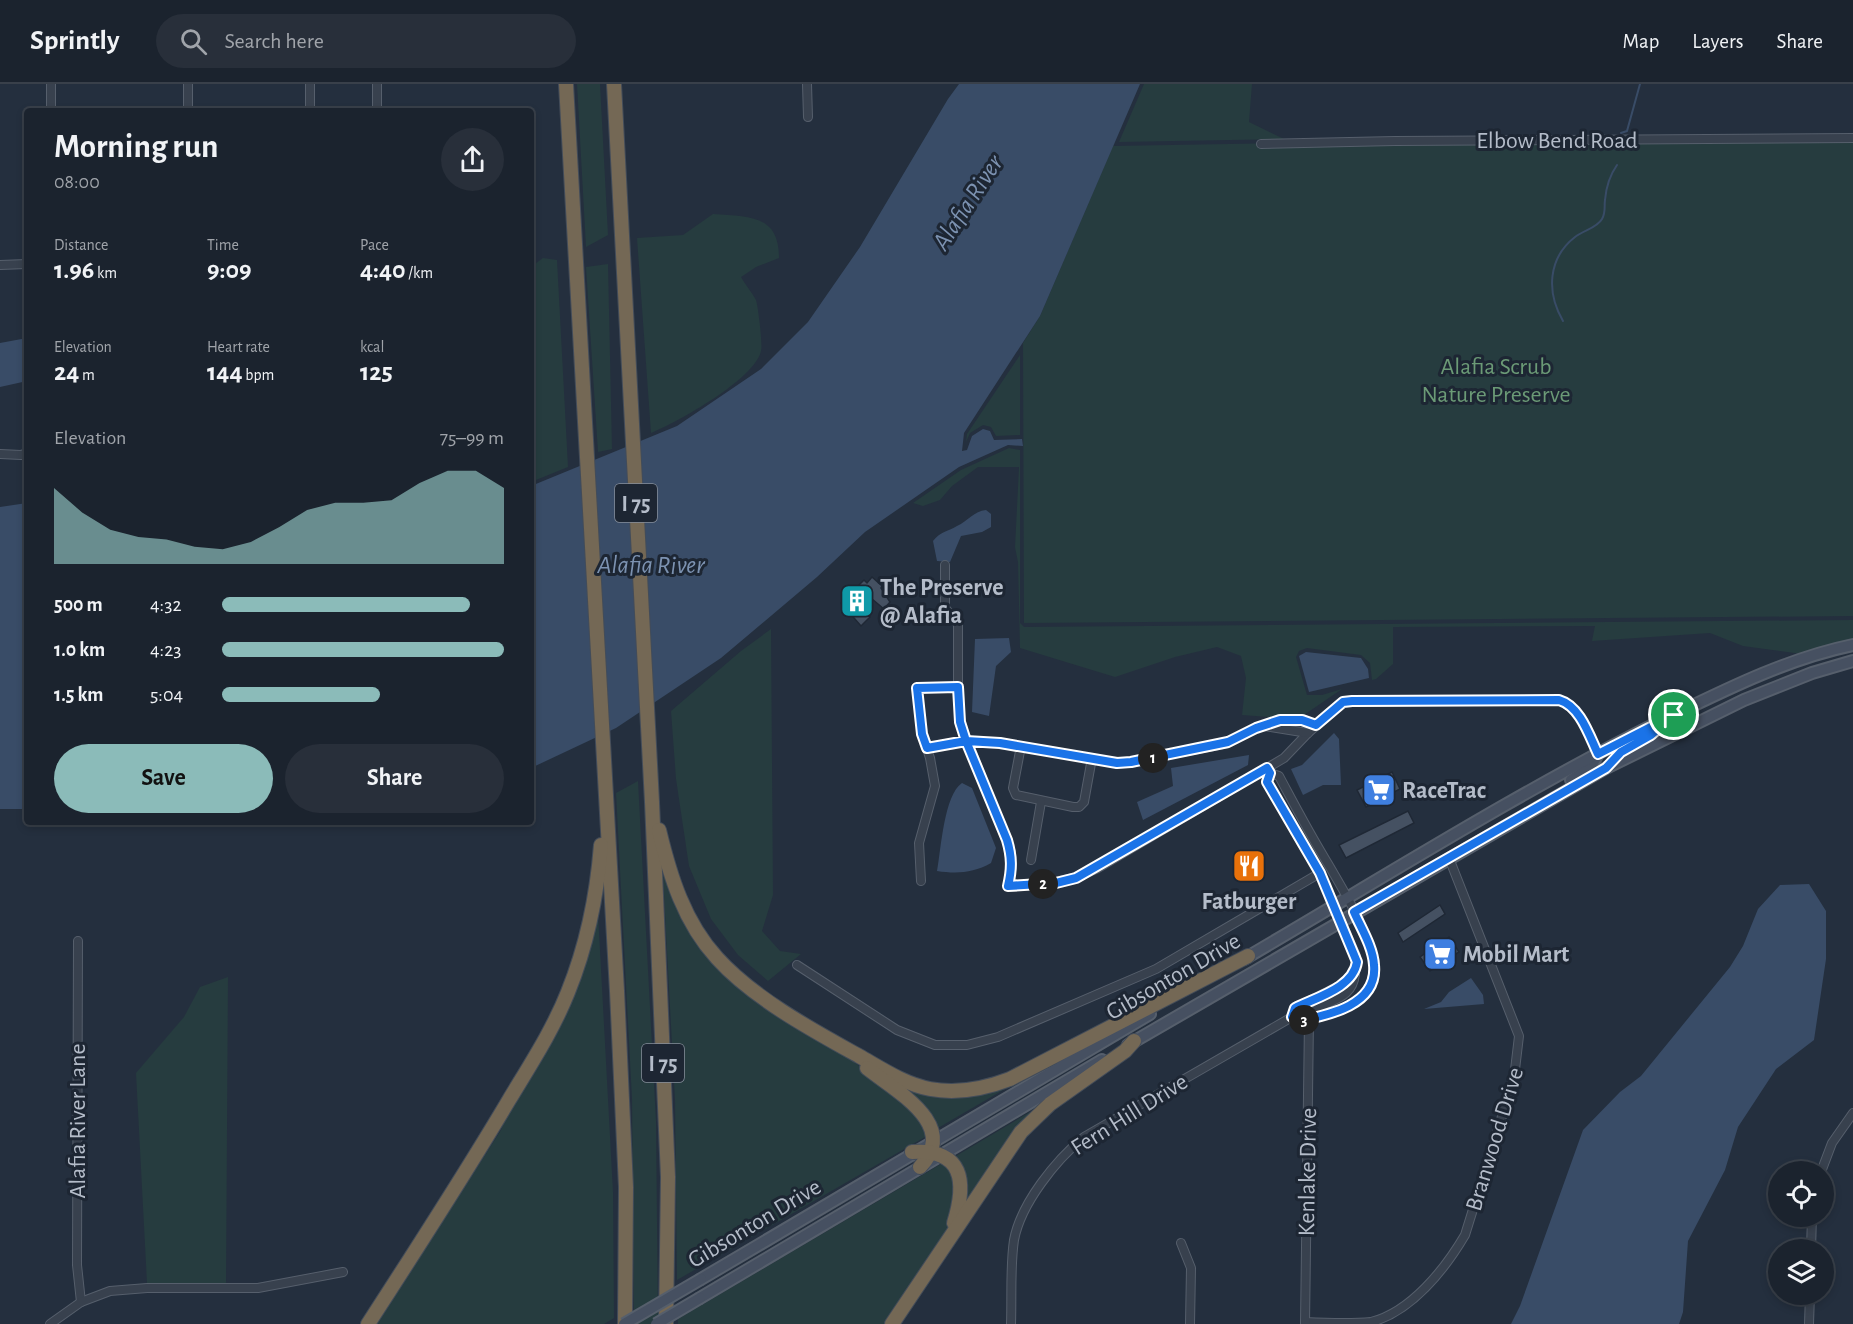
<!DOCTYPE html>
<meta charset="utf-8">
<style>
body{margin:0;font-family:"Alegreya Sans",sans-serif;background:#282f3a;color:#f1f3f6;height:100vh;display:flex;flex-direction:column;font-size:22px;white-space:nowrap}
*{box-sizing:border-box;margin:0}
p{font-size:20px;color:#a0a4aa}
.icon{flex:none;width:33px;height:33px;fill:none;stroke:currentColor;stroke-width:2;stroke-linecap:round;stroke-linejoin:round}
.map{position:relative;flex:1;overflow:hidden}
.sheet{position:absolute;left:24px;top:24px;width:510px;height:717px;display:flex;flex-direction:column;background:#1b232e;border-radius:6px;box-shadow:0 3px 9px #0003,0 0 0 2px #39404a}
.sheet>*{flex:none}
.tools{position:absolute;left:1768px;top:1077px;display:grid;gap:12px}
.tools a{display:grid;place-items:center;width:66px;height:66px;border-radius:50%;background:#1b232e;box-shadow:0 3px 9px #0003,0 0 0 2px #39404a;font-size:30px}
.pin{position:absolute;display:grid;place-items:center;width:51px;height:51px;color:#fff;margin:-26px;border:3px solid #fff;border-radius:50%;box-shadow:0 2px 6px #0007}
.km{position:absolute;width:30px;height:30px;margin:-15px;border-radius:50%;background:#222;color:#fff;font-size:16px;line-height:30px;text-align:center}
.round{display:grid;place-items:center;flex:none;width:63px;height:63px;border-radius:32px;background:#282f3a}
.head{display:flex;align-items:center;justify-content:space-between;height:102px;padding:0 30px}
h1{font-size:33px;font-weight:700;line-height:45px}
.figures{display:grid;grid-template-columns:repeat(3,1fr);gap:9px;height:102px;padding:6px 30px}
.figures div{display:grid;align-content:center}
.figures b{font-size:26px;font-weight:700}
.figures small{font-size:16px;font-weight:400}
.figures p{font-size:16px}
.chart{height:168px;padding:12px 30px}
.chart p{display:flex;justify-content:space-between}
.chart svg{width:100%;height:108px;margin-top:6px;fill:#8bbbb9;opacity:.7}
.button{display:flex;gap:12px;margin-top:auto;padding:12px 30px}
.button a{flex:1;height:69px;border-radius:36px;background:#8bbbb9;color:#111;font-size:24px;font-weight:700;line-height:69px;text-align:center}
.button a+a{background:#282f3a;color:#f1f3f6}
ul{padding:0 30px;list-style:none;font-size:20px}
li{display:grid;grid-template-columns:96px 72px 1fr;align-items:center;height:45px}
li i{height:15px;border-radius:8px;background:#8bbbb9}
header{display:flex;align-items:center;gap:36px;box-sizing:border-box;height:84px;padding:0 30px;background:#1b232e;border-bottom:2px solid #39404a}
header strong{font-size:28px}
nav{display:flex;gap:33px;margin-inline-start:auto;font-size:21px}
.search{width:420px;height:54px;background:#282f3a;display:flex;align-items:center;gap:15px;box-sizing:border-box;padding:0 21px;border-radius:33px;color:#a0a4aa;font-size:22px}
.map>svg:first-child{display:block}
.green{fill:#263c3f}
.water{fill:#394c67}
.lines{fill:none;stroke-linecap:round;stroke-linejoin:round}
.stream{stroke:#394c67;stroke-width:2}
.building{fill:#455162;stroke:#1f2835;stroke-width:1.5}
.street-casing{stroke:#565f6c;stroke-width:10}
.secondary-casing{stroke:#565f6c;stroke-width:14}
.highway-casing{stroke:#434c59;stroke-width:16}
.street{stroke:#38414e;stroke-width:8}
.secondary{stroke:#465061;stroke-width:10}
.highway{stroke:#746855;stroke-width:14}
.secondary-bridge-casing{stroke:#565f6c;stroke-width:14;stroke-linecap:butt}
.secondary-bridge{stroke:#465061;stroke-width:10}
.route-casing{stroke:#fff;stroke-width:12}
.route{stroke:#1a73e8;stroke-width:8}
.labels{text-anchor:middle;stroke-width:6;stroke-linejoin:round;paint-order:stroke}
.shield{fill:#1d2633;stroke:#878f9c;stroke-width:1.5}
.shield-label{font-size:22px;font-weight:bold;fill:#b4bcc9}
.street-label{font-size:24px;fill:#b4bcc9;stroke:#1d2633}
.park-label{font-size:24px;fill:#6b9a76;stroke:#1d2633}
.poi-label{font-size:24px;font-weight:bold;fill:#b4bcc9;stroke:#1d2633;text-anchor:start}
.water-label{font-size:26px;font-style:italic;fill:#7c92b1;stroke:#1d2633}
</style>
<header>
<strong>Sprintly</strong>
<div class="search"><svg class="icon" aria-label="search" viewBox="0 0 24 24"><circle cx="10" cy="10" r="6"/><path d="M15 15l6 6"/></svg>Search here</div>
<nav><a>Map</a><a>Layers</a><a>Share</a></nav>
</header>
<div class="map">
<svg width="1853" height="1240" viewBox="0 0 1853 1240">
<rect width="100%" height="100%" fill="#242f3e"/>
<g class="green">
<path d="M577 0H600L608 151 586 163Z"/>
<path d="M1144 0H1252L1249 38 1284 55 1119 58Z"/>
<path d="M1853 54V532L1024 539 1023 259 1040 232 1113 62 1395 57Z"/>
<path d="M713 130C749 133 779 130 779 174L756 183 741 193C745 201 752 208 756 216 758 222 763 261 761 267 755 295 678 338 651 349L637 154 683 151Z"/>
<path d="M543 174 557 176 568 383 531 398V183Z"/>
<path d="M608 180 612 365 598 368 586 183Z"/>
<path d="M1020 271V351L996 352 991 343 983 341 970 349 966 358 967 350Z"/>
<path d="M1009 364 1020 366V539L1024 543 1853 536V556L1802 570 1743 562 1710 549 1592 557 1595 542 1393 543V580L1376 595 1372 596 1370 579 1361 571 1307 564 1299 567 1296 573 1307 611H1322L1342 605 1298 635 1242 631 1246 594 1241 572 1217 563 1175 573 1115 593 1020 564 1018 478 1015 463 1019 383H978L952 402 940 416 923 422 913 419 961 386Z"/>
<path d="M771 545 773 811 762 847 780 867 801 870 768 897 738 871 711 835 689 782 676 695 671 627 741 567Z"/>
<path d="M638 697 656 1037 658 1240H634L632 1015 616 709Z"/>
<path d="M667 790 708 865 907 1019 927 1048 925 1053 677 1196 675 1016 663 792Z"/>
<path d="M598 829 613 1108 614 1234 604 1240H377L501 1046 514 1009 544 962Z"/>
<path d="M228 893 226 1199H147L136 989 184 933 200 903Z"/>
<path d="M1010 1002 938 1044 933 1034 905 1004Z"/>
<path d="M1030 1028 1033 1029 965 1126 956 1072Z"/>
<path d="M946 1077 950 1081 956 1111 949 1141 889 1240H678V1235Z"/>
</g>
<g class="water">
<path d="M959 0H1140L1040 232 964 349 962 367 967 366 972 352 983 345 990 347 994 356 1022 355 1023 362 1008 361 959 383 865 448 817 493 721 574 616 644 531 684V402L677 342 761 285 808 238 860 163 948 15Z"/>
<path d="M27 254V297L0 303V259Z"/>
<path d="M27 419V725H0V423Z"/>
<path d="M986 426 991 430V443L982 448 961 452 950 478 937 477 933 457C941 447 947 448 957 442 968 437 974 427 986 426Z"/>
<path d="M1009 554 1011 568 996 582 989 632 972 628 975 555Z"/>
<path d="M1306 568 1361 574 1368 585 1369 594 1309 608 1299 572Z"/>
<path d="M1334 649 1339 655 1341 701H1323L1303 711 1291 685 1302 681Z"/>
<path d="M1249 671 1248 681 1143 736 1137 718 1173 702 1171 684Z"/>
<path d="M962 699 972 704 996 764 991 779C973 789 957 790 937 787 941 765 944 711 962 699Z"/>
<path d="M185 738H385L357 743Z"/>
<path d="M1809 800 1826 827V875L1814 956 1776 985 1738 1043 1725 1086 1688 1157 1683 1228 1679 1240H1511L1520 1222 1583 1046 1620 1008 1641 992 1730 883 1743 862 1758 825 1780 801Z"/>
<path d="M1471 894 1483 911 1484 920 1424 925 1441 918 1449 908Z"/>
</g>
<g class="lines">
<g class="stream">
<path d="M1621 49 1627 47 1640 0"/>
<path d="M1563 237C1546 208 1548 174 1575 153 1584 146 1597 144 1602 135 1606 128 1604 123 1605 116 1606 104 1610 91 1617 81"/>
</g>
</g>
<g class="building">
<path d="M872 493 882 502 881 504 890 518 884 525 872 515 862 526 870 533 861 542 841 519 864 496 867 499Z"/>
<path d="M1392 688 1400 705 1366 723 1357 706Z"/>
<path d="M1408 727 1414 739 1346 774 1339 761Z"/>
<path d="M1440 821 1445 830 1403 858 1398 849Z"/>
<path d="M1449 853 1459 868 1430 887 1420 873Z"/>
</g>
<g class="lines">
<defs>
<g id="street">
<path d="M188 0V27"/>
<path d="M310 0V27"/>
<path d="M807 0 808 33"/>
<path d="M51 27V0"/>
<path d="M377 27V0"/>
<path d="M1261 60 1395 57 1853 54"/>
<path d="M0 181 27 180"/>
<path d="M0 370 21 371 27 369"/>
<path d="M945 481V524L958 540V603L960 638 1011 768 1012 782 1008 802C1043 799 1065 800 1098 784L1284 674 1308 649 1343 618 1559 616C1580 621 1589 652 1598 670"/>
<path d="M1264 642 1308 649"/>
<path d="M1021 662 1013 704 1016 711 1073 723H1079L1084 718 1092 674"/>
<path d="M927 664 966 657 1009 660 1117 679 1131 678 1228 659 1256 644 1280 636H1302L1316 641"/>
<path d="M1268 685 1270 689 1279 692C1293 718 1306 743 1321 768 1336 794 1374 854 1374 883 1374 907 1356 921 1335 927 1321 931 1305 940 1292 933"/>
<path d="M1031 776 1041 718"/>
<path d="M921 797 919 759 935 702 930 674 922 650 917 604 958 603"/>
<path d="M78 857 77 1181 81 1218"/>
<path d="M797 881 897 946 935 961H967L998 953 1156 885 1320 789"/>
<path d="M1821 1088 1832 1059 1853 1029"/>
<path d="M1181 1159 1191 1184 1190 1240"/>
<path d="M1811 1166 1812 1132"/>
<path d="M1305 1238C1325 1239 1351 1240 1371 1238 1411 1228 1445 1185 1465 1151L1514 994 1519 952 1449 774"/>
<path d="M50 1240 81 1218 110 1207 147 1204H258L343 1188"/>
<path d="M1011 1240C1012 1212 1010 1183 1014 1156 1021 1119 1056 1076 1084 1053L1292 933 1295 924 1347 898 1355 890 1356 872 1320 789 1267 698 1270 689"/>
<path d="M1305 1240 1309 935C1318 914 1352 921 1355 890"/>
<path d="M1809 1240 1810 1210"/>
</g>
<g id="secondary">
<path d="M1618 671 1651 652 1662 641"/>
<path d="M1571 696 1590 684 1598 670"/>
<path d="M1244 875C1381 795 1517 709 1659 638 1721 608 1785 575 1853 561"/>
<path d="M1128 961 1606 684 1744 616 1812 589 1853 577"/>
<path d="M701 1195 1150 930"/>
<path d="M700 1214 1102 976"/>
</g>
<g id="highway">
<path d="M566 0 617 907 626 1103 625 1240"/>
<path d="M614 0 652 718 668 1093 666 1240"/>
<path d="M659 746C670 792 684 838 717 874 753 914 812 946 859 972 882 985 904 1000 930 1005 957 1010 984 1005 1010 995L1248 872"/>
<path d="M867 984C897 1008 960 1041 920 1083"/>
<path d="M912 1068C963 1065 967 1097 954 1139"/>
<path d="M368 1240C416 1166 464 1092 509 1016 530 981 553 946 568 908 587 861 597 812 601 761"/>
<path d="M892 1240 1021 1048 1050 1020 1125 967 1134 957"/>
</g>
</defs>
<use href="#street" class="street-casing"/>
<use href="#secondary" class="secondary-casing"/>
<use href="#highway" class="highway-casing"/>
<use href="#street" class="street"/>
<use href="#secondary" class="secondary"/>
<use href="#highway" class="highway"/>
<defs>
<g id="secondary-bridge">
<path d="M624 1240 701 1195"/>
<path d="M656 1240 700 1214"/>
</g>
</defs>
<use href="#secondary-bridge" class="secondary-bridge-casing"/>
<use href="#secondary-bridge" class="secondary-bridge"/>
</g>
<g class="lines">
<defs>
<path id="route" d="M1674 631 1598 670C1589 651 1580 622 1559 616L1352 617 1343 618 1316 641 1302 636H1280L1256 644 1228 658 1131 678 1117 679 1000 659 966 657 927 664 922 650 917 604 958 603 960 638 966 657 1007 756C1012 773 1012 785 1008 802L1056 799 1076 794 1267 684 1270 689 1267 698 1320 789 1357 878C1353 904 1317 913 1295 924L1292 933 1299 937C1329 931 1378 921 1374 881 1373 863 1361 844 1354 828L1606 684 1621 668 1651 651 1674 631"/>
</defs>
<use href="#route" class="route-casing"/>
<use href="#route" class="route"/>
</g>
<defs>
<symbol id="building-square" viewBox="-11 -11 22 22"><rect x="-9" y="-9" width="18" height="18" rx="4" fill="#0f9aa8" stroke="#1d2633"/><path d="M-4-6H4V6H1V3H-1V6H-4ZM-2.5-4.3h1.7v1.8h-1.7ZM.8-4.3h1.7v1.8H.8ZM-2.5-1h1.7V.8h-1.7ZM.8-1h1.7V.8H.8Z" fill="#fff"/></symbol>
<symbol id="supermarket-square" viewBox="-11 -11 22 22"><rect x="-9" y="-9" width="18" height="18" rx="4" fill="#3f7fe0" stroke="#1d2633"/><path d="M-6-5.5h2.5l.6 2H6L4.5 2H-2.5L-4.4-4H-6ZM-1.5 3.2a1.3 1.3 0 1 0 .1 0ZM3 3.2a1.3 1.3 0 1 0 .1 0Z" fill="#fff"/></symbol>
<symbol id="restaurant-square" viewBox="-11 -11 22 22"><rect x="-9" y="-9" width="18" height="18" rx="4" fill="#e8710a" stroke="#1d2633"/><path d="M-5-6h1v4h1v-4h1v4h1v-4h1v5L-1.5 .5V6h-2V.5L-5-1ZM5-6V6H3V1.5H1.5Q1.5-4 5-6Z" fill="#fff"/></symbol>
</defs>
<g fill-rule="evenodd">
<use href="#building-square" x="838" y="498" width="38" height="38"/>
<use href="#supermarket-square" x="1360" y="687" width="38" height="38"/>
<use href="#restaurant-square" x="1230" y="763" width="38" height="38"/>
<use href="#supermarket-square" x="1421" y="851" width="38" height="38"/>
</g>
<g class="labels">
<g class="shield">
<rect x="615" y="400" width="42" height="38" rx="4.5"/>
<rect x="642" y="960" width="42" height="38" rx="4.5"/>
</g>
<g class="shield-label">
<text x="636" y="427">I 75</text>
<text x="663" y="987">I 75</text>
</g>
<g class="street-label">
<text x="1557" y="64">Elbow Bend Road</text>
<text transform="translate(1173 892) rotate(-30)" y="8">Gibsonton Drive</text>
<text transform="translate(1129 1030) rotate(-32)" y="8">Fern Hill Drive</text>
<text transform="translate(77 1037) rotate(-90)" y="8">Alafia River Lane</text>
<text transform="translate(1494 1055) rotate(-73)" y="8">Branwood Drive</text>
<text transform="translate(1307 1088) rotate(-89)" y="8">Kenlake Drive</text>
<text transform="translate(754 1139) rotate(-31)" y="8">Gibsonton Drive</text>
</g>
<g class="park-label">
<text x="1496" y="290">Alafia Scrub<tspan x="1496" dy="28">Nature Preserve</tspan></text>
</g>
<g class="poi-label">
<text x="880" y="511">The Preserve<tspan x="880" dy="28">@ Alafia</tspan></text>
<text x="1402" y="714">RaceTrac</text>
<text x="1249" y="825" text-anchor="middle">Fatburger</text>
<text x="1463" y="878">Mobil Mart</text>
</g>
<g class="water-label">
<text transform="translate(967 118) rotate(-57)" y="9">Alafia River</text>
<text x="651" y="489">Alafia River</text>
</g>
</g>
</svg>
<div class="tools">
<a><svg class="icon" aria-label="locate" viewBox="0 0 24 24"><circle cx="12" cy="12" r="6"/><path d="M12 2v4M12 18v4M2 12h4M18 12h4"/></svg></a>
<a><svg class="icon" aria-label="layers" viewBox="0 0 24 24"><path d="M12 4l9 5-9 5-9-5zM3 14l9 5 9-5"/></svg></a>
</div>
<div class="pin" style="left:1674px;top:631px;background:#1e9e55"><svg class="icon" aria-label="arrive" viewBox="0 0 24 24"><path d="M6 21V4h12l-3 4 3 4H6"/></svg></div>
<b class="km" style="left:1153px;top:674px">1</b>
<b class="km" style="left:1043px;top:800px">2</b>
<b class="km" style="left:1304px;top:936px">3</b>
<section class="sheet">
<div class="head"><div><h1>Morning run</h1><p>08:00</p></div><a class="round"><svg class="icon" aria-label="share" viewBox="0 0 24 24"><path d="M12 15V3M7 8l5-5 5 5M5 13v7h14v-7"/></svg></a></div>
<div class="figures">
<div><p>Distance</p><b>1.96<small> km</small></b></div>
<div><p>Time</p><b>9:09</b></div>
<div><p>Pace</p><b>4:40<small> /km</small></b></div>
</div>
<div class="figures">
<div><p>Elevation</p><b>24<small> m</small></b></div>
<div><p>Heart rate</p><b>144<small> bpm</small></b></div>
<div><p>kcal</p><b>125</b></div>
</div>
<div class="chart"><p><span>Elevation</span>75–99 m</p>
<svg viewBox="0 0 160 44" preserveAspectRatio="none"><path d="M0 44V13L10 23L20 30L30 33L40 34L50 37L60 38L70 35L80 29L90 22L100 19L110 19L120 18L130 11L140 6L150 6L160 13V44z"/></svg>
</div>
<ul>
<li><b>500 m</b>4:32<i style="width:88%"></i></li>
<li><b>1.0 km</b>4:23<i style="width:100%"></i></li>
<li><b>1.5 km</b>5:04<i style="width:56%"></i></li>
</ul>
<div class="button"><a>Save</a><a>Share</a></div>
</section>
</div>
